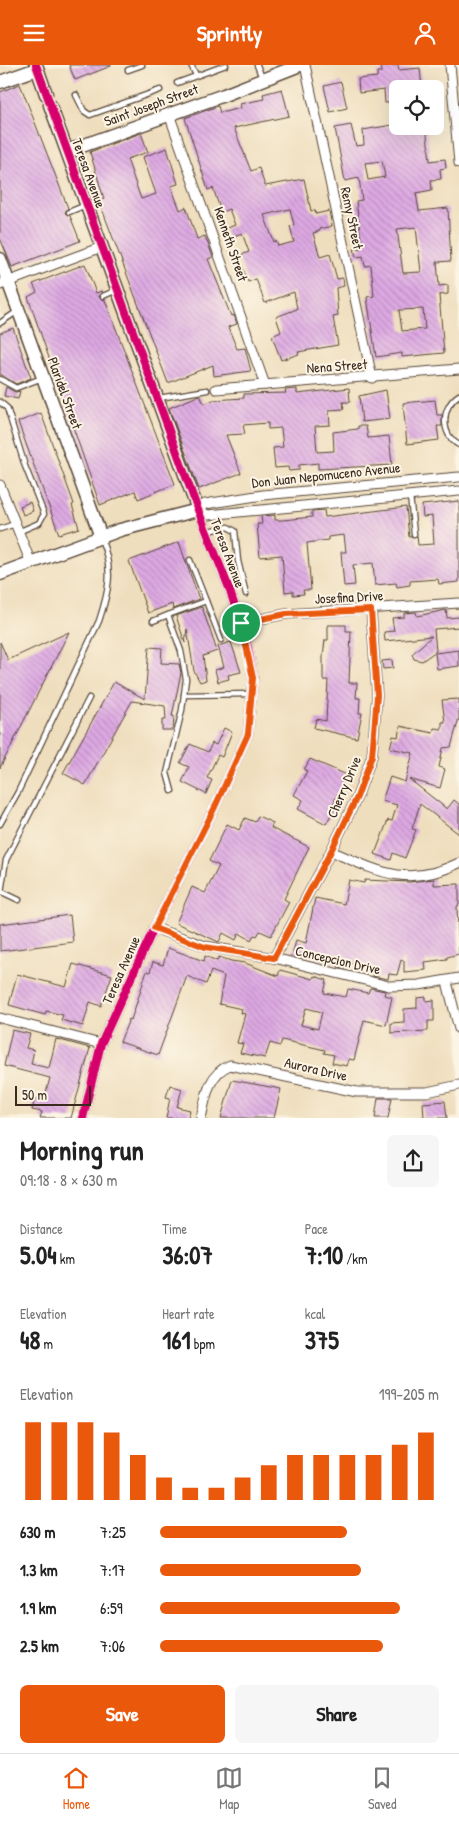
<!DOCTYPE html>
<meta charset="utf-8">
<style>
body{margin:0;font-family:"Patrick Hand",sans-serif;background:#f6f6f6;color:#222;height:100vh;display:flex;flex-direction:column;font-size:19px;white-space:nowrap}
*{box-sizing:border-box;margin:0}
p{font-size:16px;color:#767676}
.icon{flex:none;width:28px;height:28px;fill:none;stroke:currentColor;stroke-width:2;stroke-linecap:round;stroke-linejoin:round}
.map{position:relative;height:1053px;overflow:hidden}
.sheet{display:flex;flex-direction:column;background:#fff;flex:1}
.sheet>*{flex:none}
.tools{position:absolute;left:389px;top:15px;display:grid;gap:10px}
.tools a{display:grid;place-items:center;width:55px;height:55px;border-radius:8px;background:#fff;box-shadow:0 5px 20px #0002;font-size:25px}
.scale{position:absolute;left:15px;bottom:12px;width:76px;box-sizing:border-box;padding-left:5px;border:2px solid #3b2a1e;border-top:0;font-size:14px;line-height:18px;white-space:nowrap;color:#3b2a1e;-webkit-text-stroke:4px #fcf5e5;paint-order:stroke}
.pin{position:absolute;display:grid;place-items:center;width:42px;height:42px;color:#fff;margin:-21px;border:2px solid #fff;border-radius:50%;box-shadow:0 1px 5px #0007}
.round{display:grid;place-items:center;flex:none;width:52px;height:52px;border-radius:8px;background:#f6f6f6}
.headline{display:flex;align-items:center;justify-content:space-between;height:85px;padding:0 20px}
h1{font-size:28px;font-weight:700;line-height:38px}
.stats{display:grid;grid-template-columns:repeat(3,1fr);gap:8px;height:85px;padding:5px 20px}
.stats div{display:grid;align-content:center}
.stats b{font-size:25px;font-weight:700}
.stats small{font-size:14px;font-weight:400}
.stats p{font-size:14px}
.chart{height:140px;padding:10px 20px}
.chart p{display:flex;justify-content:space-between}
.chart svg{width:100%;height:90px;margin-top:5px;stroke:#ea580c;stroke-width:6}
.primary-button{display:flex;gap:10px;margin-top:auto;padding:10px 20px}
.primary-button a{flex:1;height:58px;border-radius:8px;background:#ea580c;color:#fff;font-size:20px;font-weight:700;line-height:58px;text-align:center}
.primary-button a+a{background:#f6f6f6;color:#222}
ul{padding:0 20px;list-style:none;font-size:16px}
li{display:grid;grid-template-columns:80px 60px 1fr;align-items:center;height:38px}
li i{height:12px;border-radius:6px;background:#ea580c}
header{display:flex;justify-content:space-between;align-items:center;height:65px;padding:0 20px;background:#ea580c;color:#fff;font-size:22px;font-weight:700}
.tabs{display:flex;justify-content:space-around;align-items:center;height:70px;border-top:1px solid #e0e0e0;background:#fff;font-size:14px;color:#767676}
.tabs a{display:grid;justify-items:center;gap:2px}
.tabs .on{color:#ea580c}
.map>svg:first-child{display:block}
.building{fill:url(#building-back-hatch);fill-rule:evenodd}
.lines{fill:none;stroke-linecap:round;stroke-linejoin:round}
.lane-casing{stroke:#564536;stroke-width:7}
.street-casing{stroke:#564536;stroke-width:11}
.secondary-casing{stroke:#564536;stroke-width:15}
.lane{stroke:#fff;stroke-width:4.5}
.street{stroke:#fff;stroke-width:9}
.secondary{stroke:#fff;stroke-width:12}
.cycleway-casing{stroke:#fcf5e5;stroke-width:11}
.cycleway{stroke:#d6006c;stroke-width:8}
.route-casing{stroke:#fff;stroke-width:10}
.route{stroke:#ea580c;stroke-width:6}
.labels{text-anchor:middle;stroke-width:4;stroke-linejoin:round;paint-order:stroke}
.street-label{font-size:14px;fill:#3b2a1e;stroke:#fcf5e5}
</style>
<header><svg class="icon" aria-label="menu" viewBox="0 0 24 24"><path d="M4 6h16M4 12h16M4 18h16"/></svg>Sprintly<svg class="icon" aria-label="person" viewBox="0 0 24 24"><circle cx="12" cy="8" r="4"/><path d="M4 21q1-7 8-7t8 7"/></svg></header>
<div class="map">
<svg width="459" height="1053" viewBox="0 0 459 1053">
<defs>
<pattern id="building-back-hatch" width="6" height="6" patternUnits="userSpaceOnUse" patternTransform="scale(1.25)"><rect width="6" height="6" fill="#dea9e4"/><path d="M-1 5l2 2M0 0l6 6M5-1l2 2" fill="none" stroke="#b58ab8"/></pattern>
</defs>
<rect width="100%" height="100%" fill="#fcf5e5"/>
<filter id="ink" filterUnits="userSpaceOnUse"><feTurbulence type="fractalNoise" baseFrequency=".02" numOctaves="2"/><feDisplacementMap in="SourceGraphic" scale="10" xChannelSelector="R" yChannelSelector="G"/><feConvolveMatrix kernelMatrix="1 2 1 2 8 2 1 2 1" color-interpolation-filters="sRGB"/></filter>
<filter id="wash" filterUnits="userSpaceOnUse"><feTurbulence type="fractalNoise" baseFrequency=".0096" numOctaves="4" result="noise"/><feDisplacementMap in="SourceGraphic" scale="20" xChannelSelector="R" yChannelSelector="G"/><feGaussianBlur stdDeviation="1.12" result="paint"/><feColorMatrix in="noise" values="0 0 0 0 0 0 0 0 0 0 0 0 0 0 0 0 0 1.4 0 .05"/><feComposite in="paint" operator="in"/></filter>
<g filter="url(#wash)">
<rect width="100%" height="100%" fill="#efdebd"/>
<g id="blocks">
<g class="building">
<path d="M69 0H111V1L75 15Z"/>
<path d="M381 0H398L399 5 420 3 422 24H398V37L385 38 384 25 359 28 358 14 377 12V7H382Z"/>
<path d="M341 17 347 43 330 47 324 21Z"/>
<path d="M20 19 68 143 65 148 70 151 80 176 12 202 0 173V27Z"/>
<path d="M282 24 289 51 234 63 251 106 259 103 265 121 304 114 311 146 315 145 316 149 329 146 332 161 319 164 320 166 313 168 320 192 330 189 337 214 343 213 344 221 336 223 338 251 333 252 338 280 298 287 299 289 281 295 272 271 281 267 276 252 297 244 294 227 265 238 256 214 248 217 238 191 249 187 242 168 228 173 225 164 235 160 229 144 221 147 213 123 208 125 185 53 218 41 220 48 241 43 240 39 264 34 263 29ZM290 144 294 160 290 161 294 177 278 181 276 176 274 177 264 150Z"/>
<path d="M398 59V61H411V63L426 61 430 96 445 94 446 103 440 104 441 114 431 115 432 125 416 128 419 146 448 143 451 196 437 197 439 221 448 220V229L439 230 444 288 402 292V288L376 292 367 232 374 231 371 200 365 201 363 191 356 192 354 184 362 183 356 136 362 135 359 113 345 116 335 63 351 60 356 81 364 80 363 65ZM382 96 385 112 368 115 365 98ZM416 162 421 207 403 208 397 164ZM423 244 425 264 402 266 399 245Z"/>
<path d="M141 68 148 87 127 94 141 134 156 129 143 92 167 83 178 119 171 121 180 145 186 142 197 174 205 171 213 192 208 194 231 251 234 250 237 259 228 262 237 284 245 283 251 306 214 311 213 300 168 318 99 136 104 134 90 87Z"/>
<path d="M85 199 96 228 102 226 99 232 105 235 175 419 138 434 135 426 100 440 28 232 37 227 33 219Z"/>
<path d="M13 263 31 313 16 319 0 309V268Z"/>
<path d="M6 322 15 327 20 326 18 334 4 331Z"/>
<path d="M349 323 350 337H343L344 344 329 345 330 360 315 361 317 387 334 386 333 367 358 364V361H366L368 373 389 371 392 400 318 404V398L299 400V405L289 406 288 402 275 403 273 383 283 382 281 363 268 364V358L243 360 245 369 226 370 241 408 199 424 169 343 200 330 204 339 213 335 244 333V329L286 328 285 325 297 324V329Z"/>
<path d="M386 325 390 354 362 357 359 331Z"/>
<path d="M435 335 437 350H442V361H437L439 375 407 379 403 338Z"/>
<path d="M41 348 74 439 72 440 79 463 59 469 18 357Z"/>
<path d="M459 436V517L439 519 438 514 410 516V520L397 522 396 518 375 520 373 498 353 500 355 520 344 521 341 487H346L344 470 328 472V475L307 478 311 525H303L304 529 293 530V526L285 527 282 490 260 492 257 459H262L261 451 275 450V455H283L312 452V446L324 445 325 452 406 442 409 472 417 471 418 480 434 479 432 451 423 452 422 440Z"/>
<path d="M30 437 33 446 23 450 20 441Z"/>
<path d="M179 477 199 534 173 544 172 539 148 548 129 496Z"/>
<path d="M202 542 217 586 203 591 206 615 200 617 194 606 187 564 185 578 176 551Z"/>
<path d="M446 545 447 553 459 552V562L434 564 436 586 422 596 414 594 412 589 432 571 385 576 384 567 394 566 392 553 404 552V548L416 547 417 551Z"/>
<path d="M328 560H346V566H351L349 618H357L356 633H360L359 648H362L357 673 314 663 316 654 326 656 328 615H323V591L325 575H328Z"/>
<path d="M69 567 0 703V577L8 595Z"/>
<path d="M231 577 241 607 228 610 229 614 218 617 215 605 224 602 218 581Z"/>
<path d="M149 582 162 583 161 598 179 599 181 608 172 651H174L173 665H162V655H166L165 641 132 636 85 720 63 708 114 617 145 634Z"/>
<path d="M459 585V601L437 604 435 588Z"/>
<path d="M392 595 393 603 383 604 382 596Z"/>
<path d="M459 634V653L451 682 443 683 439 702 445 704 440 723 409 714 447 744 454 735 459 739V769L420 739 412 764 416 765 405 793 393 788 391 795 375 789 388 755 392 756 397 740 382 736 390 712 405 717 413 688 390 683 393 671 398 672 400 661 433 668 434 663 442 664V657H445L442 635Z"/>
<path d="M224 663 232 667 222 692 218 690 207 713 212 715 206 729 182 717 189 702 180 698 190 679 208 687 212 678 216 680Z"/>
<path d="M310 694 347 710 333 739 336 741 326 759 298 744 303 735 294 730 307 706 304 705Z"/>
<path d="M258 751 273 758 271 763 309 782 284 834 289 837 271 871 260 866 257 871 254 870 251 875 239 868 236 875 223 868 219 877 176 858 192 822 205 828 219 801 209 796 227 759 239 765 245 753 255 757Z"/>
<path d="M434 814V820L459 819V840L457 841 459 889 447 892V894L425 897 426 905 404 907V896L401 895 397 910 389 909 388 914 372 911 374 904 349 898 348 904 338 902 339 899 293 888 296 875 306 878 315 833 344 839 349 815 364 818 365 815 409 817Z"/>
<path d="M70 850 73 877 0 886V859Z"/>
<path d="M168 883 204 896 205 891 217 896 219 892 231 896 245 898 278 911 280 905 313 914 314 911 327 915 324 928 346 932 348 924 368 928 370 923 385 926 384 930 392 932 386 960 364 955 354 995 349 994 347 1001 332 998 334 990 324 988 325 985 282 975 280 981 270 978 265 993 240 988 243 979 237 978 245 949 241 948 242 944 219 939 224 911 211 906 206 919 187 911 158 990 120 977 129 954 131 955 147 906 150 907 153 897 163 900ZM306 943 322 947 318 964 301 960Z"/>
<path d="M73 899 112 910 101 941 90 937 83 961 61 955 63 950 46 946 45 950 9 940 17 909 66 922Z"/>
<path d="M426 932V936L434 935V956H428V966L391 968V958L404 957V944L417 943V933Z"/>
<path d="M12 965 30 969 26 983 34 985 31 999 49 1003 56 974 90 983 71 1053H40L42 1047 32 1045 35 1033 44 1035 50 1013 4 1001Z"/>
<path d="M232 1015 281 1024 274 1053H221Z"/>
<path d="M170 1020 182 1024 177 1042 190 1045 188 1053H166L170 1033 166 1032Z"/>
<path d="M378 1033H392L388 1053H375Z"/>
<path d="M445 1036 447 1053H424L423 1038Z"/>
</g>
</g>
</g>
<g filter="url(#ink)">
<use href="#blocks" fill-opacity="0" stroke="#564536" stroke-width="1"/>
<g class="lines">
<defs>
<g id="lane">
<path d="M191 0 196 10"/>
<path d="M257 0 262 13"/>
<path d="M128 5 142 0"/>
<path d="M177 18 226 0"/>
<path d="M76 30 84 46 90 50 160 25"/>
<path d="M69 147 86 140"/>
<path d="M103 231 117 225"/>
<path d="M0 258 18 246"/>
<path d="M0 314 16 323 42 313"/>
<path d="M459 330C441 342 440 369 459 380"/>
<path d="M159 333 207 325"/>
<path d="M0 337 7 343 25 401 44 449 39 458 18 467"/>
<path d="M410 431 414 469"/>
<path d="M0 464 15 459"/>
<path d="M208 466 228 462 235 466 238 496 246 529"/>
<path d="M206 536 221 575"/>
<path d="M153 556 168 550"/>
<path d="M184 630 252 629"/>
<path d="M172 726 167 708 182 645 186 614 181 586 168 550 206 536 190 495"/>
<path d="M0 759 18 727 99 556C109 526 114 504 101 474"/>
<path d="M0 826 19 835"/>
<path d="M1 827 6 795 89 633"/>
</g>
<g id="street">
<path d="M305 0 372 313"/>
<path d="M450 0 459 98"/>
<path d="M169 49 265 320"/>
<path d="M64 196 102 182"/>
<path d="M0 220 60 197"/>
<path d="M216 324 459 304"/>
<path d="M0 420 31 498"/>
<path d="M198 445 205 439 263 430 459 412"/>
<path d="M198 445 208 450 459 426"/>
<path d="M241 558 286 549 459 538"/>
<path d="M331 786C379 807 408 823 459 798"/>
<path d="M154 863 205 881 274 893 389 921 419 920 459 913"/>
<path d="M274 893 331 786 357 732 372 691 377 630 371 545"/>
<path d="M447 917 459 964"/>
<path d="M0 953 101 979"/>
<path d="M83 1053 101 979 154 863 214 744 248 669 253 613 248 582 229 523 198 445"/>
<path d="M201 1053C206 1032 208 1009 230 1000L357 1027H427L459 1020"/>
</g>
<g id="secondary">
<path d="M36 0 46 29"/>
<path d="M0 17 37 4"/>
<path d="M68 86 224 30 300 0"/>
<path d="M0 194 101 472"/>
<path d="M0 509 120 465 198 445 50 40"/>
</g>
</defs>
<use href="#lane" class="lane-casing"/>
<use href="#street" class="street-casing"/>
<use href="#secondary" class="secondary-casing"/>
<use href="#lane" class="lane"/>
<use href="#street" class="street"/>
<use href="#secondary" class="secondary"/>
<defs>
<path id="cycleway" d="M36 0 198 445 229 523 248 582 253 613 248 669 214 744 154 863 101 979 83 1053"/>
</defs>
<use href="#cycleway" class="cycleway-casing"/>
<use href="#cycleway" class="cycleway"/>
</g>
</g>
<g class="lines" filter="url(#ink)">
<defs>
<path id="route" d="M371 545 377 630 372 691 357 732 331 786 274 893 205 882 154 863 214 744 248 669 253 613 241 558 286 549Z"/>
</defs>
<use href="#route" class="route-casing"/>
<use href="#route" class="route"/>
</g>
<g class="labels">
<g class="street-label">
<text transform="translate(151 40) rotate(-20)" y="5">Saint Joseph Street</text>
<text transform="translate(89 108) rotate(70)" y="5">Teresa Avenue</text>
<text transform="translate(352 153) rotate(78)" y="5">Remy Street</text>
<text transform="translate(231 179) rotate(71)" y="5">Kenneth Street</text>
<text transform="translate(337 301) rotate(-4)" y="5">Nena Street</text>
<text transform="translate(65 328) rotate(70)" y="5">Plaridel Street</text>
<text transform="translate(326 410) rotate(-6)" y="5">Don Juan Nepomuceno Avenue</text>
<text transform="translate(228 488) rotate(69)" y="5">Teresa Avenue</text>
<text transform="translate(349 532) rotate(-3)" y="5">Josefina Drive</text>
<text transform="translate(344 722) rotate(-67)" y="5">Cherry Drive</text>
<text transform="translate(338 895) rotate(13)" y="5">Concepcion Drive</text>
<text transform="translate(121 905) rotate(-66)" y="5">Teresa Avenue</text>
<text transform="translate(316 1004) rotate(13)" y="5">Aurora Drive</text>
</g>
</g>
</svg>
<div class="tools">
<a><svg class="icon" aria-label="locate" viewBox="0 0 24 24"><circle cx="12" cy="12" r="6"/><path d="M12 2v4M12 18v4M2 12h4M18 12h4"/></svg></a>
</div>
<div class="scale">50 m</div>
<div class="pin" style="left:241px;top:558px;background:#1e9e55"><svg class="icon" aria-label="arrive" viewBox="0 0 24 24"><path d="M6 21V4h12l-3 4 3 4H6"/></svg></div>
</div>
<section class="sheet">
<div class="headline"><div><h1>Morning run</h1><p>09:18 · 8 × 630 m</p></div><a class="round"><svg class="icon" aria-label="share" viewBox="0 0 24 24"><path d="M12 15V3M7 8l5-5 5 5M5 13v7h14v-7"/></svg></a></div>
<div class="stats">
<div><p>Distance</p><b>5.04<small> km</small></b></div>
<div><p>Time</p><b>36:07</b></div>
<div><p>Pace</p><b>7:10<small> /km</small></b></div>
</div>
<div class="stats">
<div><p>Elevation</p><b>48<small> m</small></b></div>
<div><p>Heart rate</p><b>161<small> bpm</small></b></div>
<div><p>kcal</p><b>375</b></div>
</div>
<div class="chart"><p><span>Elevation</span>199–205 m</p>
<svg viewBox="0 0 160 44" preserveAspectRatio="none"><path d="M5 44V6M15 44V6M25 44V6M35 44V11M45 44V22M55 44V33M65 44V38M75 44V38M85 44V33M95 44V27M105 44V22M115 44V22M125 44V22M135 44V22M145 44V17M155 44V11"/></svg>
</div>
<ul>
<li><b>630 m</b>7:25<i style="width:67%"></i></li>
<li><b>1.3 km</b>7:17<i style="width:72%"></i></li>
<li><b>1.9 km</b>6:59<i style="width:86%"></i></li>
<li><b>2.5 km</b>7:06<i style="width:80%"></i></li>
</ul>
<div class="primary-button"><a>Save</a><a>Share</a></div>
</section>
<nav class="tabs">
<a class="on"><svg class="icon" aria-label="home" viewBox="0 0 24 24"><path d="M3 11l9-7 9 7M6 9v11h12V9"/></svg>Home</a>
<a><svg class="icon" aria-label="map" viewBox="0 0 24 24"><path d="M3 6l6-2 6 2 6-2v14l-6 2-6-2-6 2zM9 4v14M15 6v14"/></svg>Map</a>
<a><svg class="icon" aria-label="saved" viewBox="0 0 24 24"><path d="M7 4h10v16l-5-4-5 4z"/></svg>Saved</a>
</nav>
